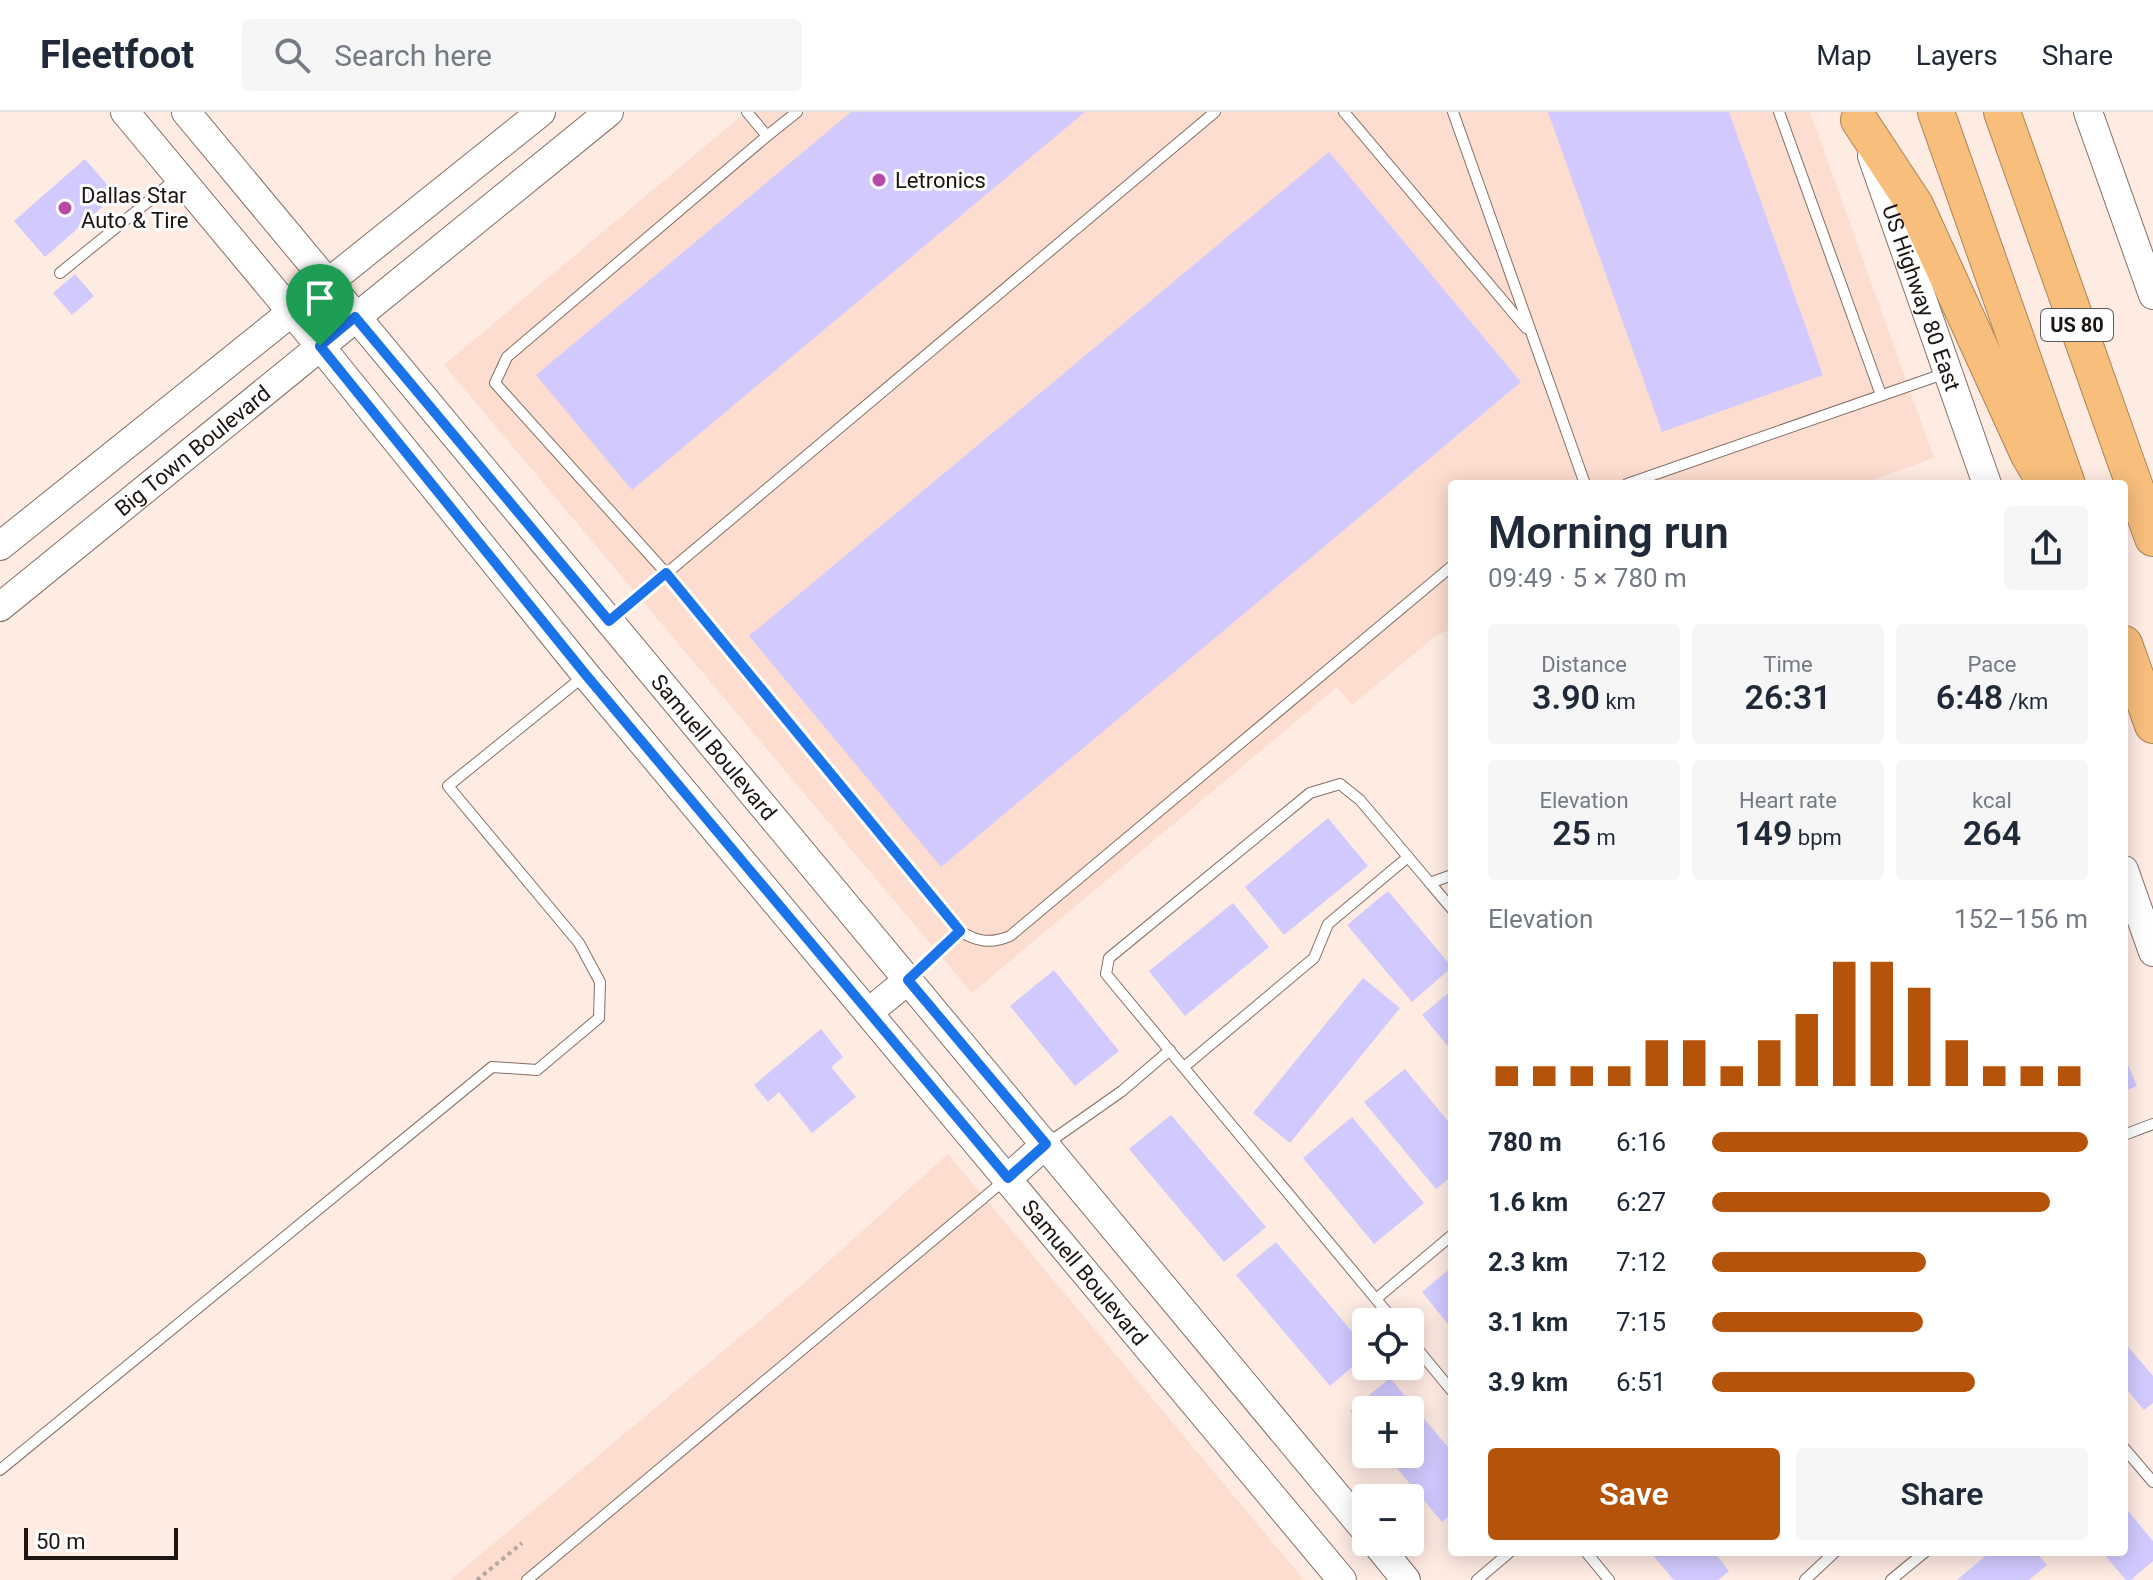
<!DOCTYPE html>
<meta charset="utf-8">
<style>
body{margin:0;font-family:Roboto,sans-serif;background:#f6f6f7;color:#1f2937;height:100vh;display:flex;flex-direction:column;font-size:30px;white-space:nowrap}
*{box-sizing:border-box;margin:0}
p{font-size:26px;color:#747a83}
.icon{flex:none;width:44px;height:44px;fill:none;stroke:currentColor;stroke-width:2;stroke-linecap:round;stroke-linejoin:round}
.map{position:relative;flex:1;overflow:hidden}
.sheet{position:absolute;left:1448px;top:368px;width:680px;height:1076px;display:flex;flex-direction:column;background:#fff;border-radius:8px;box-shadow:0 4px 20px #0003}
.sheet>*{flex:none}
.controls{position:absolute;left:1352px;top:1196px;display:grid;gap:16px}
.controls a{display:grid;place-items:center;width:72px;height:72px;border-radius:8px;background:#fff;box-shadow:0 4px 20px #0003;font-size:40px}
.scale{position:absolute;left:24px;bottom:20px;width:154px;box-sizing:border-box;padding-left:8px;border:4px solid #1d1511;border-top:0;font-size:22px;line-height:28px;white-space:nowrap;color:#1d1511;-webkit-text-stroke:6px #fdfdfd;paint-order:stroke}
.pin{position:absolute;display:grid;place-items:center;width:68px;height:68px;color:#fff;margin:-82px -34px;border-radius:50% 50% 50% 0;rotate:-45deg;box-shadow:0 0 8px #0007}
.pin .icon{rotate:45deg}
.round{display:grid;place-items:center;flex:none;width:84px;height:84px;border-radius:8px;background:#f6f6f7}
.summary{display:flex;align-items:center;justify-content:space-between;height:136px;padding:0 40px}
h1{font-size:44px;font-weight:600;line-height:60px}
.stats{display:grid;grid-template-columns:repeat(3,1fr);gap:12px;height:136px;padding:8px 40px}
.stats div{display:grid;align-content:center;border-radius:8px;background:#f6f6f7;text-align:center}
.stats b{font-size:34px;font-weight:600}
.stats small{font-size:22px;font-weight:400}
.stats p{font-size:22px}
.chart{height:224px;padding:16px 40px}
.chart p{display:flex;justify-content:space-between}
.chart svg{width:100%;height:144px;margin-top:8px;stroke:#b45309;stroke-width:6}
.cta{display:flex;gap:16px;margin-top:auto;padding:16px 40px}
.cta a{flex:1;height:92px;border-radius:8px;background:#b45309;color:#fff;font-size:32px;font-weight:600;line-height:92px;text-align:center}
.cta a+a{background:#f6f6f7;color:#1f2937}
ul{padding:0 40px;list-style:none;font-size:26px}
li{display:grid;grid-template-columns:128px 96px 1fr;align-items:center;height:60px}
li i{height:20px;border-radius:10px;background:#b45309}
header{display:flex;align-items:center;gap:48px;box-sizing:border-box;height:112px;padding:0 40px;background:#fff;border-bottom:2px solid #e0e1e3}
header strong{font-size:38px}
nav{display:flex;gap:44px;margin-inline-start:auto;font-size:28px}
.search{width:560px;height:72px;background:#f6f6f7;display:flex;align-items:center;gap:20px;box-sizing:border-box;padding:0 28px;border-radius:8px;color:#747a83;font-size:30px}
.map>svg:first-child{display:block}
.built{fill:#fcddcf}
.building{fill:#d2caff}
.lines{fill:none;stroke-linecap:round;stroke-linejoin:round}
.service-casing{stroke:#836f66;stroke-width:12}
.secondary-casing{stroke:#836f66;stroke-width:30}
.motorway-casing{stroke:#ab8357;stroke-width:38}
.path{stroke:#b6a79f;stroke-width:4;stroke-dasharray:4 4;stroke-linecap:butt}
.service{stroke:#fff;stroke-width:10}
.secondary{stroke:#fff;stroke-width:28}
.motorway{stroke:#f7be7c;stroke-width:36}
.route-casing{stroke:#fff;stroke-width:16}
.route{stroke:#1a73e8;stroke-width:10}
.poi-dot{fill:#b849a7;stroke:#fdfdfd;stroke-width:3}
.labels{text-anchor:middle;stroke-width:6;stroke-linejoin:round;paint-order:stroke}
.shield{fill:#fdfdfd;stroke:#605b58;stroke-width:2}
.shield-label{font-size:20px;font-weight:bold;fill:#1d1511}
.poi-label{font-size:22px;fill:#1d1511;stroke:#fdfdfd;text-anchor:start}
.street-label{font-size:22px;fill:#1d1511;stroke:#fdfdfd}
</style>
<header>
<strong>Fleetfoot</strong>
<div class="search"><svg class="icon" aria-label="search" viewBox="0 0 24 24"><circle cx="10" cy="10" r="6"/><path d="M15 15l6 6"/></svg>Search here</div>
<nav><a>Map</a><a>Layers</a><a>Share</a></nav>
</header>
<div class="map">
<svg width="2153" height="1468" viewBox="0 0 2153 1468">
<rect width="100%" height="100%" fill="#feebe2"/>
<g class="built">
<path d="M746 0H1810L1934 346 1861 372H1452V517L1437 523 1352 593 1337 575 972 881 444 253Z"/>
<path d="M948 1042 1304 1468H450L808 1168Z"/>
</g>
<g class="building">
<path d="M851 0H1085L632 378 536 263Z"/>
<path d="M1548 0H1729L1823 263 1662 320Z"/>
<path d="M1329 40 1521 270 941 755 749 524Z"/>
<path d="M85 47 116 83 45 145 14 109Z"/>
<path d="M75 162 94 184 72 203 53 181Z"/>
<path d="M1328 706 1368 754 1284 823 1245 775Z"/>
<path d="M1388 779 1452 855 1412 890 1347 813Z"/>
<path d="M1233 791 1269 835 1185 904 1149 859Z"/>
<path d="M1054 858 1119 939 1075 974 1010 894Z"/>
<path d="M1363 866 1400 896 1290 1031 1253 1001Z"/>
<path d="M1452 878V939L1422 903Z"/>
<path d="M821 917 843 945 831 955 856 985 812 1021 779 980 768 990 754 973Z"/>
<path d="M2124 943 2137 974 2124 979Z"/>
<path d="M1405 957 1452 1014V1064L1436 1077 1364 990Z"/>
<path d="M1171 1003 1266 1115 1224 1150 1129 1037Z"/>
<path d="M1352 1005 1424 1091 1374 1132 1303 1046Z"/>
<path d="M1276 1130 1366 1236V1243L1330 1274 1236 1163Z"/>
<path d="M1452 1155V1217L1422 1180Z"/>
<path d="M2124 1230 2153 1264V1291L2144 1298 2124 1274Z"/>
<path d="M1390 1266 1452 1340V1402L1442 1410 1385 1342H1410V1298H1366V1319L1350 1299Z"/>
<path d="M2124 1394 2153 1429V1449L2131 1468H2126L2102 1440H2124Z"/>
<path d="M1650 1440H1714L1729 1459 1718 1468H1674Z"/>
<path d="M1990 1440H2036L2047 1453 2029 1468H1957Z"/>
</g>
<g class="lines">
<defs>
<g id="service">
<path d="M747 0 767 24 797 0"/>
<path d="M1344 0 1526 216"/>
<path d="M1453 0 1585 372"/>
<path d="M1779 0 1881 283"/>
<path d="M767 24 507 245 495 271 666 461 960 819C977 830 991 832 1010 824L1452 454"/>
<path d="M60 161 176 67"/>
<path d="M1627 372 1946 261"/>
<path d="M611 508 1215 0"/>
<path d="M1430 771 1452 797"/>
<path d="M909 867 960 819"/>
<path d="M1184 955 1314 846 1328 812 1408 745"/>
<path d="M2124 1023 2153 1012"/>
<path d="M1048 1031 1122 979 1170 938"/>
<path d="M1376 1187 1452 1123"/>
<path d="M1395 1210 1106 862 1109 846 1310 681 1340 672 1360 688 1430 771 1452 763"/>
<path d="M1410 1228 1452 1279"/>
<path d="M2124 1336 2153 1370"/>
<path d="M0 1358 492 955 537 958 599 906 600 870 579 831 448 674 584 564"/>
<path d="M1586 1440 1609 1468"/>
<path d="M527 1468 1006 1067"/>
<path d="M1477 1468 1510 1440"/>
<path d="M1805 1468 1835 1440"/>
<path d="M1891 1468 1925 1440"/>
</g>
<g id="secondary">
<path id="s1" d="M125 0 320 234 586 563 1342 1468"/>
<path id="s2" d="M186 0 1366 1419"/>
<path d="M2088 0 2153 183"/>
<path id="s3" d="M1872 44 1987 372"/>
<path d="M0 434 541 0"/>
<path id="s4" d="M0 495 609 0"/>
<path d="M2124 758 2153 840"/>
<path d="M869 900 908 868"/>
<path d="M1008 1066 1046 1032"/>
<path d="M1375 1430 1406 1468"/>
</g>
<g id="motorway">
<path d="M1936 0 2067 372"/>
<path d="M2002 0 2153 426"/>
<path d="M1859 8 1915 93 2029 343 2046 372"/>
<path d="M2124 532 2153 613"/>
</g>
</defs>
<use href="#service" class="service-casing"/>
<use href="#secondary" class="secondary-casing"/>
<use href="#motorway" class="motorway-casing"/>
<path class="path" d="M477 1468 522 1431"/>
<use href="#service" class="service"/>
<use href="#secondary" class="secondary"/>
<use href="#motorway" class="motorway"/>
</g>
<g class="lines">
<defs>
<path id="route" d="M355 205 609 509 666 461 960 819 908 868 1046 1032 1008 1066 586 563 320 234Z"/>
</defs>
<use href="#route" class="route-casing"/>
<use href="#route" class="route"/>
</g>
<g class="poi-dot">
<circle cx="879" cy="68" r="8"/>
<circle cx="65" cy="96" r="8"/>
</g>
<g class="labels">
<rect class="shield" x="2041" y="197" width="72" height="32" rx="6"/>
<g class="shield-label">
<text x="2077" y="220">US 80</text>
</g>
<g class="poi-label">
<text x="895" y="76">Letronics</text>
<text x="81" y="91">Dallas Star<tspan x="81" dy="25">Auto &amp; Tire</tspan></text>
</g>
<g class="street-label">
<text dy="8" stroke="none"><textPath href="#s3" startOffset="150">US Highway 80 East</textPath></text>
<text dy="8" stroke="none"><textPath href="#s4" startOffset="248">Big Town Boulevard</textPath></text>
<text dy="8" stroke="none"><textPath href="#s2" startOffset="826">Samuell Boulevard</textPath></text>
<text dy="8" stroke="none"><textPath href="#s1" startOffset="1506">Samuell Boulevard</textPath></text>
</g>
</g>
</svg>
<div class="controls">
<a><svg class="icon" aria-label="locate" viewBox="0 0 24 24"><circle cx="12" cy="12" r="6"/><path d="M12 2v4M12 18v4M2 12h4M18 12h4"/></svg></a>
<a>+</a>
<a>−</a>
</div>
<div class="scale">50 m</div>
<div class="pin" style="left:320px;top:234px;background:#1e9e55"><svg class="icon" aria-label="arrive" viewBox="0 0 24 24"><path d="M6 21V4h12l-3 4 3 4H6"/></svg></div>
<section class="sheet">
<div class="summary"><div><h1>Morning run</h1><p>09:49 · 5 × 780 m</p></div><a class="round"><svg class="icon" aria-label="share" viewBox="0 0 24 24"><path d="M12 15V3M7 8l5-5 5 5M5 13v7h14v-7"/></svg></a></div>
<div class="stats">
<div><p>Distance</p><b>3.90<small> km</small></b></div>
<div><p>Time</p><b>26:31</b></div>
<div><p>Pace</p><b>6:48<small> /km</small></b></div>
</div>
<div class="stats">
<div><p>Elevation</p><b>25<small> m</small></b></div>
<div><p>Heart rate</p><b>149<small> bpm</small></b></div>
<div><p>kcal</p><b>264</b></div>
</div>
<div class="chart"><p><span>Elevation</span>152–156 m</p>
<svg viewBox="0 0 160 44" preserveAspectRatio="none"><path d="M5 44V38M15 44V38M25 44V38M35 44V38M45 44V30M55 44V30M65 44V38M75 44V30M85 44V22M95 44V6M105 44V6M115 44V14M125 44V30M135 44V38M145 44V38M155 44V38"/></svg>
</div>
<ul>
<li><b>780 m</b>6:16<i style="width:100%"></i></li>
<li><b>1.6 km</b>6:27<i style="width:90%"></i></li>
<li><b>2.3 km</b>7:12<i style="width:57%"></i></li>
<li><b>3.1 km</b>7:15<i style="width:56%"></i></li>
<li><b>3.9 km</b>6:51<i style="width:70%"></i></li>
</ul>
<div class="cta"><a>Save</a><a>Share</a></div>
</section>
</div>
